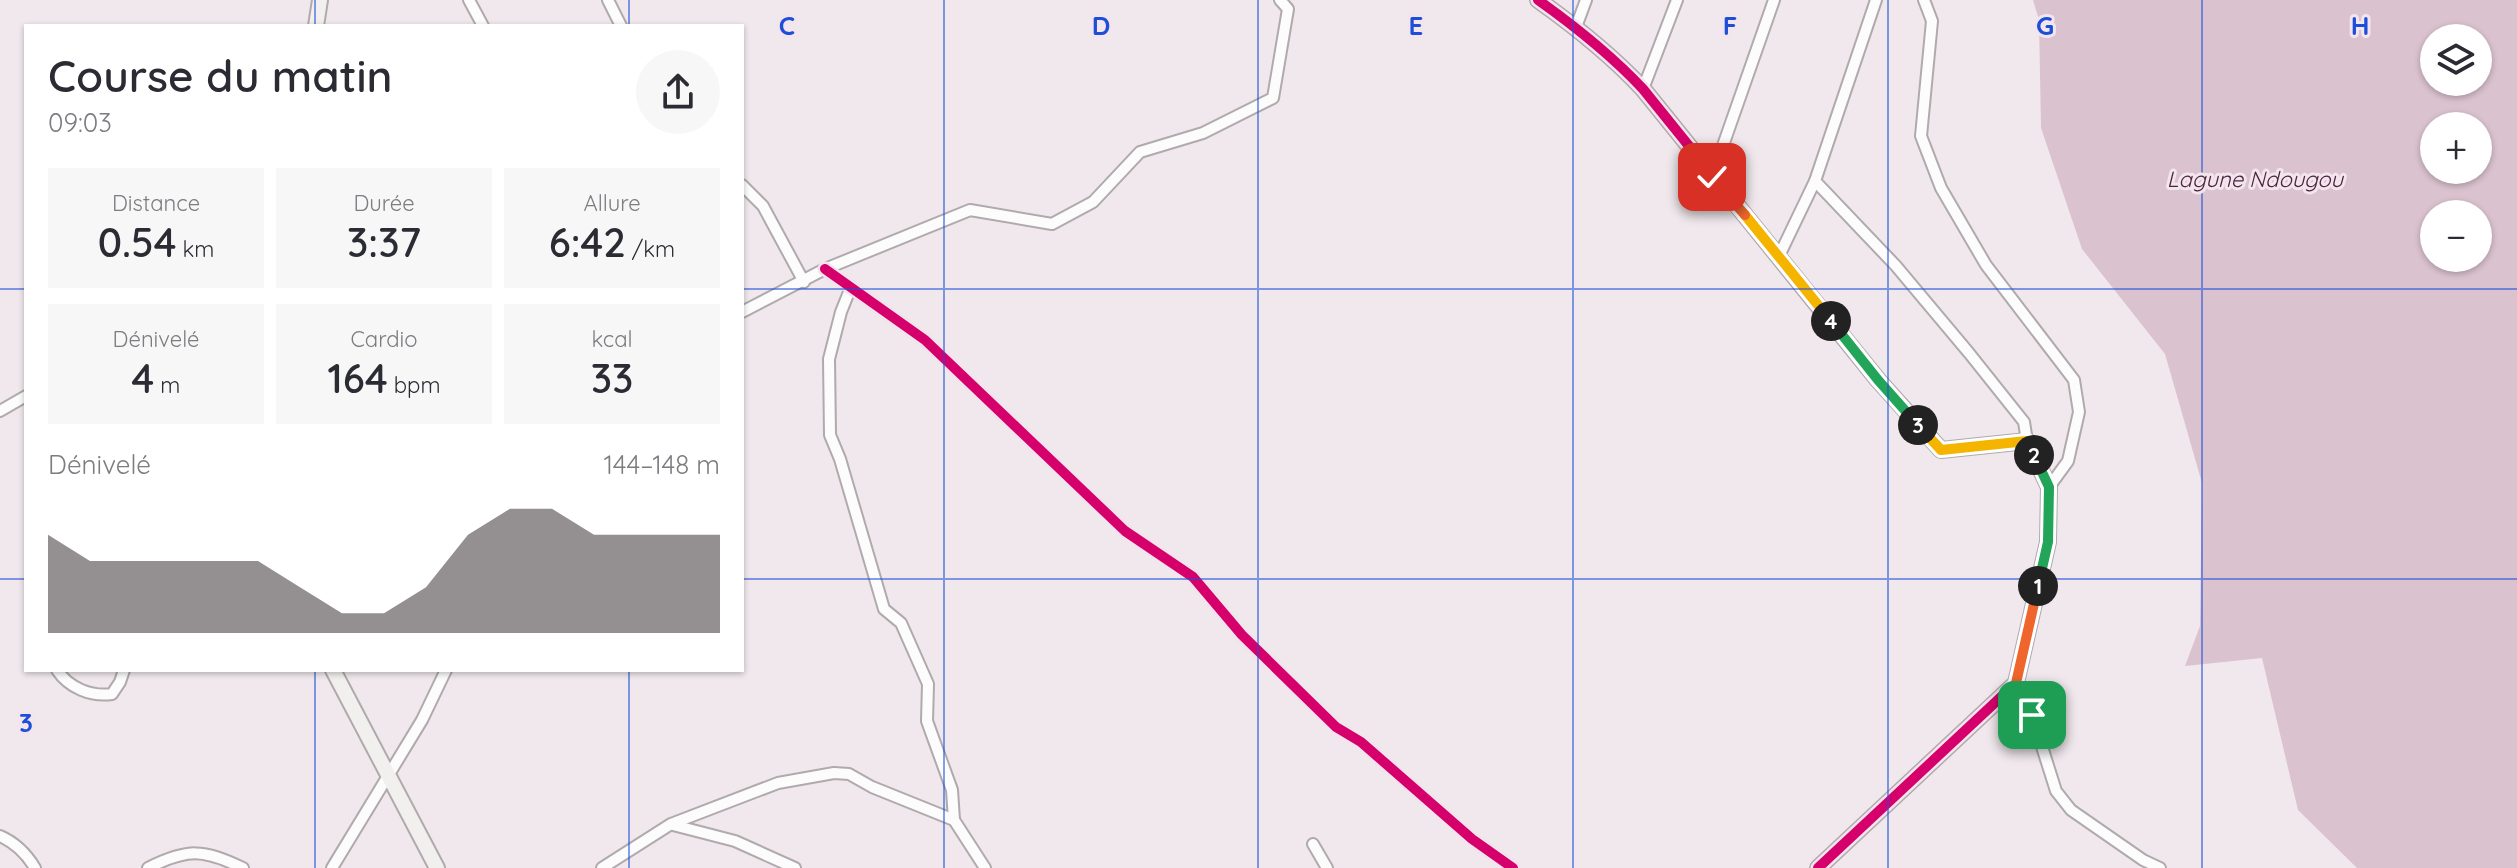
<!DOCTYPE html>
<html lang="fr">
<meta charset="utf-8">
<style>
body{margin:0;font-family:Quicksand,sans-serif;background:#f7f7f7;color:#2b2b33;height:100vh;display:flex;flex-direction:column;font-size:30px;white-space:nowrap}
*{box-sizing:border-box;margin:0}
p{font-size:26px;color:#7c7c81}
.icon{flex:none;width:44px;height:44px;fill:none;stroke:currentColor;stroke-width:2;stroke-linecap:round;stroke-linejoin:round}
.map{position:relative;flex:1;overflow:hidden}
.side{position:absolute;left:24px;top:24px;width:720px;height:648px;display:flex;flex-direction:column;background:#fff;border-radius:0px;box-shadow:0 2px 6px #0004}
.side>*{flex:none}
.fabs{position:absolute;left:2420px;top:24px;display:grid;gap:16px}
.fabs a{display:grid;place-items:center;width:72px;height:72px;border-radius:50%;background:#fff;box-shadow:0 2px 6px #0004;font-size:40px}
.pin{position:absolute;display:grid;place-items:center;width:68px;height:68px;color:#fff;margin:-34px;border-radius:16px;box-shadow:0 4px 12px #0006}
.km{position:absolute;width:40px;height:40px;margin:-20px;border-radius:50%;background:#222;color:#fff;font-size:22px;line-height:40px;text-align:center}
.round{display:grid;place-items:center;flex:none;width:84px;height:84px;border-radius:42px;background:#f7f7f7}
.headline{display:flex;align-items:center;justify-content:space-between;height:136px;padding:0 24px}
h1{font-size:44px;font-weight:600;line-height:60px}
.stats{display:grid;grid-template-columns:repeat(3,1fr);gap:12px;height:136px;padding:8px 24px}
.stats div{display:grid;align-content:center;border-radius:0px;background:#f7f7f7;text-align:center}
.stats b{font-size:40px;font-weight:600}
.stats small{font-size:22px;font-weight:400}
.stats p{font-size:22px}
.chart{height:224px;padding:16px 24px}
.chart p{display:flex;justify-content:space-between}
.chart svg{width:100%;height:144px;margin-top:8px;fill:#686265;opacity:.7}
.map>svg:first-child{display:block}
.water{fill:#dac2cf;fill-rule:evenodd}
.lines{fill:none;stroke-linecap:round;stroke-linejoin:round}
.street-casing{stroke:#b0aaad;stroke-width:14}
.secondary-casing{stroke:#b0aaad;stroke-width:18}
.street{stroke:#fdfcfc;stroke-width:10}
.secondary{stroke:#f1f0ee;stroke-width:14}
.cycleway-casing{stroke:#f3e5ed;stroke-width:15}
.cycleway{stroke:#d6006c;stroke-width:10}
.split-1-casing{stroke:#fff;stroke-width:16}
.split-2-casing{stroke:#fff;stroke-width:16}
.split-3-casing{stroke:#fff;stroke-width:16}
.split-4-casing{stroke:#fff;stroke-width:16}
.split-5-casing{stroke:#fff;stroke-width:16}
.split-6-casing{stroke:#fff;stroke-width:16}
.split-1{stroke:#f0652b;stroke-width:10}
.split-2{stroke:#22a559;stroke-width:10}
.split-3{stroke:#f5b400;stroke-width:10}
.split-4{stroke:#22a559;stroke-width:10}
.split-5{stroke:#f5b400;stroke-width:10}
.split-6{stroke:#f0652b;stroke-width:10}
.grid{fill:none;stroke:#1d4ed8;stroke-width:2;stroke-opacity:0.55}
.labels{text-anchor:middle;stroke-width:6;stroke-linejoin:round;paint-order:stroke}
.water-label{font-size:22px;font-style:italic;fill:#4d243e;stroke:#f3e5ed}
.grid-label{font-size:26px;text-anchor:middle;font-weight:bold;fill:#1d4ed8;stroke:#f3e5ed;stroke-width:6;stroke-linejoin:round;paint-order:stroke}
</style>
<div class="map">
<svg width="2517" height="868" viewBox="0 0 2517 868">
<rect width="100%" height="100%" fill="#f0e8ec"/>
<path class="water" d="M2033 0H2517V868H2357L2298 810 2262 658 2185 666 2200 626 2202 483 2165 354 2082 249 2041 128 2039 20ZM2434 38H2478V82H2434ZM2434 126H2478V170H2434ZM2434 214H2478V258H2434Z"/>
<g class="lines">
<defs>
<g id="street">
<path d="M469 0 483 26"/>
<path d="M608 0 621 26"/>
<path d="M1876 0 1815 181 1896 266 1969 353 2024 422 2027 441"/>
<path d="M1924 0 1932 21 1921 136 1941 188 1986 265 2074 380 2079 412 2068 461 2049 487"/>
<path d="M1576 27 1586 0"/>
<path d="M1643 89 1677 0"/>
<path d="M1712 177 1774 0"/>
<path d="M742 185 763 206 804 282"/>
<path d="M1779 256 1815 181"/>
<path d="M825 269 925 340 1125 531 1193 577 1242 635 1336 727 1361 742 1472 839 1513 868"/>
<path d="M851 287 841 312 829 359 830 435 840 459 884 609 901 623 928 684 927 721 952 790 954 820"/>
<path d="M742 312 825 269 970 210 1052 224 1093 202 1140 152 1203 133 1273 98 1288 9 1280 0"/>
<path d="M0 411 26 396"/>
<path d="M57 670C69 688 91 697 112 694L120 682 124 670"/>
<path d="M2016 683 2032 715 2056 791 2071 810 2143 860 2160 868"/>
<path d="M673 825 735 841 795 868"/>
<path d="M0 836C16 843 26 853 35 868"/>
<path d="M1313 844 1327 868"/>
<path d="M148 868C188 848 203 849 243 868"/>
<path d="M332 868 422 720 446 670"/>
<path d="M602 868 671 824 778 783 834 773 849 774 872 787 954 820 985 868"/>
</g>
<g id="secondary">
<path d="M1538 0C1576 27 1611 55 1643 89L1878 380 1941 450 2027 441 2049 487 2048 542 2016 683 1818 868"/>
<path d="M316 26 320 0"/>
<path d="M333 670 437 868"/>
</g>
</defs>
<use href="#street" class="street-casing"/>
<use href="#secondary" class="secondary-casing"/>
<use href="#street" class="street"/>
<use href="#secondary" class="secondary"/>
<defs>
<g id="cycleway">
<path d="M1538 0C1576 27 1611 55 1643 89L1878 380 1941 450 2027 441 2049 487 2048 542 2016 683 1818 868"/>
<path d="M825 269 925 340 1125 531 1193 577 1242 635 1336 727 1361 742 1472 839 1513 868"/>
</g>
</defs>
<use href="#cycleway" class="cycleway-casing"/>
<use href="#cycleway" class="cycleway"/>
</g>
<g class="lines">
<defs>
<path id="split-1" d="M2032 715 2016 683 2038 586"/>
<path id="split-2" d="M2034 455 2049 487 2048 542 2038 586"/>
<path id="split-3" d="M1918 425 1941 450 2027 441 2034 455"/>
<path id="split-4" d="M1831 321 1878 380 1918 425"/>
<path id="split-5" d="M1745 215 1831 321"/>
<path id="split-6" d="M1712 177 1745 215"/>
</defs>
<use href="#split-1" class="split-1-casing"/>
<use href="#split-2" class="split-2-casing"/>
<use href="#split-3" class="split-3-casing"/>
<use href="#split-4" class="split-4-casing"/>
<use href="#split-5" class="split-5-casing"/>
<use href="#split-6" class="split-6-casing"/>
<use href="#split-1" class="split-1"/>
<use href="#split-2" class="split-2"/>
<use href="#split-3" class="split-3"/>
<use href="#split-4" class="split-4"/>
<use href="#split-5" class="split-5"/>
<use href="#split-6" class="split-6"/>
</g>
<path class="grid" d="M315 0V26M629 0V26M944 0V868M1258 0V868M1573 0V868M1888 0V868M2202 0V868M0 289H26M742 289H2517M0 579H26M742 579H2517M315 670V868M629 670V868"/>
<g class="labels">
<g class="water-label">
<text x="2255" y="187">Lagune Ndougou</text>
</g>
</g>
<g class="grid-label">
<text x="787" y="35">C</text>
<text x="1101" y="35">D</text>
<text x="1416" y="35">E</text>
<text x="1730" y="35">F</text>
<text x="2045" y="35">G</text>
<text x="2360" y="35">H</text>
<text x="26" y="732">3</text>
</g>
</svg>
<div class="fabs">
<a><svg class="icon" aria-label="layers" viewBox="0 0 24 24"><path d="M12 4l9 5-9 5-9-5zM3 14l9 5 9-5"/></svg></a>
<a>+</a>
<a>−</a>
</div>
<div class="pin" style="left:2032px;top:715px;background:#1e9e55"><svg class="icon" aria-label="arrive" viewBox="0 0 24 24"><path d="M6 21V4h12l-3 4 3 4H6"/></svg></div>
<div class="pin" style="left:1712px;top:177px;background:#d93025"><svg class="icon" aria-label="check" viewBox="0 0 24 24"><path d="M5 12l5 5 9-10"/></svg></div>
<b class="km" style="left:2038px;top:586px">1</b>
<b class="km" style="left:2034px;top:455px">2</b>
<b class="km" style="left:1918px;top:425px">3</b>
<b class="km" style="left:1831px;top:321px">4</b>
<section class="side">
<div class="headline"><div><h1>Course du matin</h1><p>09:03</p></div><a class="round"><svg class="icon" aria-label="share" viewBox="0 0 24 24"><path d="M12 15V3M7 8l5-5 5 5M5 13v7h14v-7"/></svg></a></div>
<div class="stats">
<div><p>Distance</p><b>0.54<small> km</small></b></div>
<div><p>Durée</p><b>3:37</b></div>
<div><p>Allure</p><b>6:42<small> /km</small></b></div>
</div>
<div class="stats">
<div><p>Dénivelé</p><b>4<small> m</small></b></div>
<div><p>Cardio</p><b>164<small> bpm</small></b></div>
<div><p>kcal</p><b>33</b></div>
</div>
<div class="chart"><p><span>Dénivelé</span>144–148 m</p>
<svg viewBox="0 0 160 44" preserveAspectRatio="none"><path d="M0 44V14L10 22L20 22L30 22L40 22L50 22L60 30L70 38L80 38L90 30L100 14L110 6L120 6L130 14L140 14L150 14L160 14V44z"/></svg>
</div>
</section>
</div>
